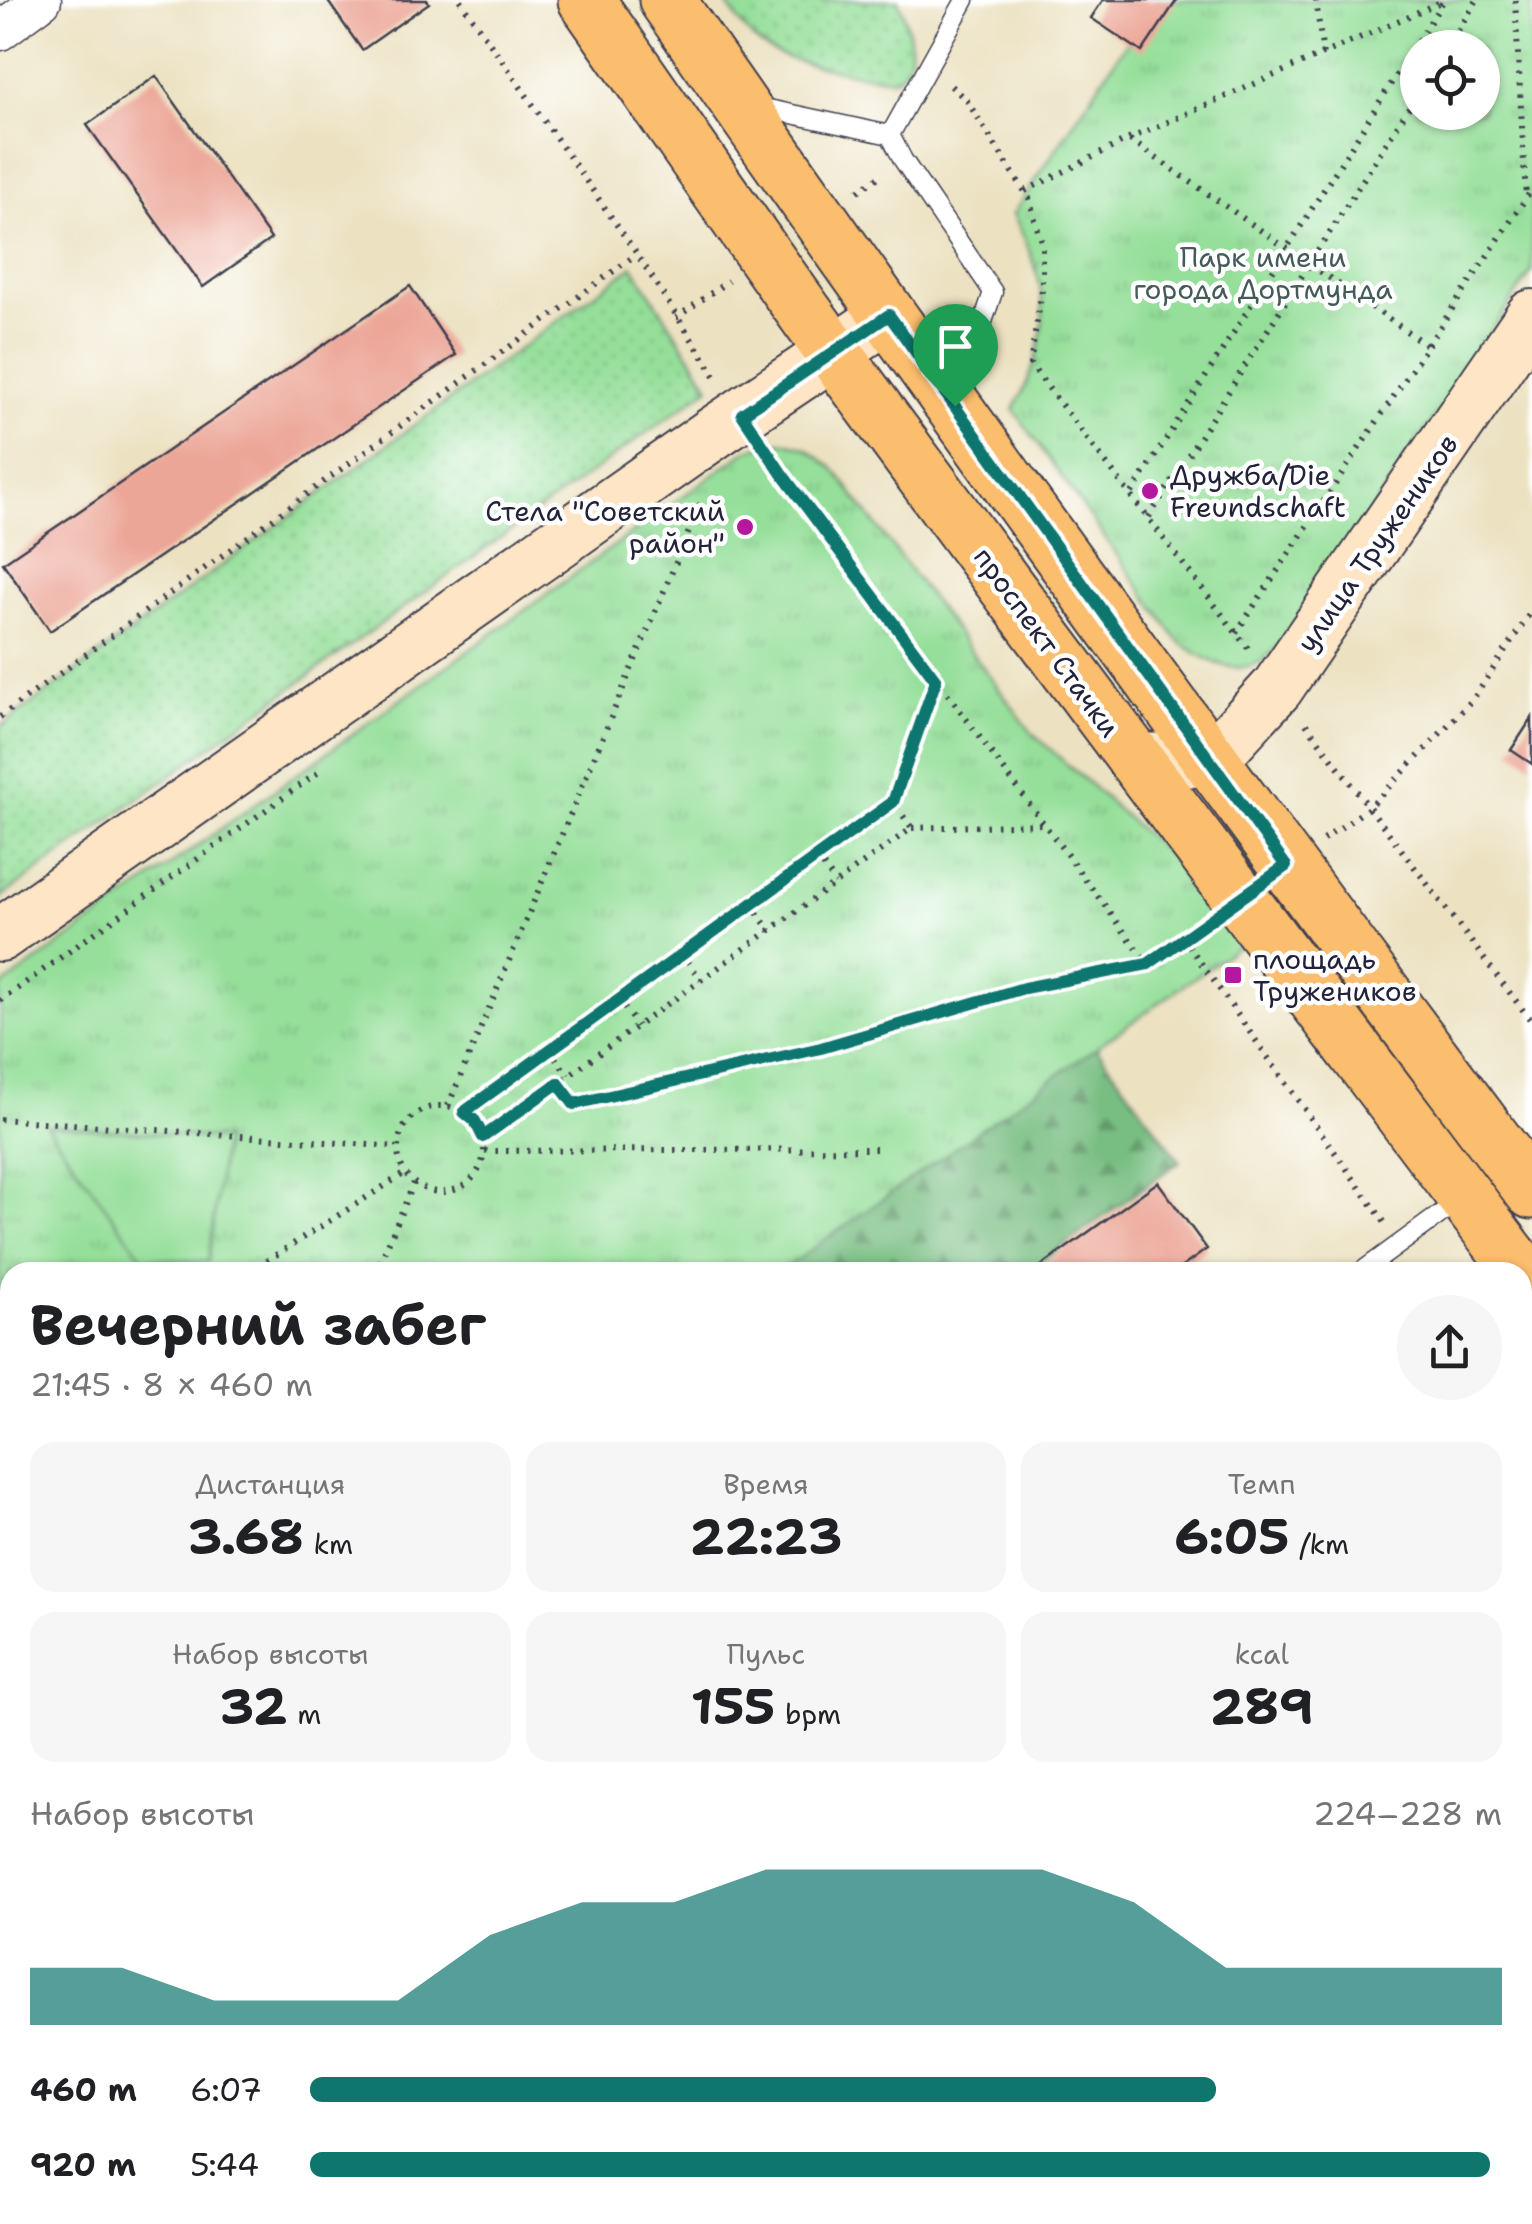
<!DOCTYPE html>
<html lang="ru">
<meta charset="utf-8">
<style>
body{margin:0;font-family:"Shantell Sans",sans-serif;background:#f6f6f6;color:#202124;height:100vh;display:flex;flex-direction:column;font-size:38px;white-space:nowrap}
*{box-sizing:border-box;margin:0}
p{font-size:32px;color:#757577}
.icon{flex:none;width:55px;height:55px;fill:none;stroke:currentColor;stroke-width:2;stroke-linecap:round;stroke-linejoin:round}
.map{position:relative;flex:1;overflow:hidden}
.panel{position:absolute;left:0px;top:1262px;width:1532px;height:962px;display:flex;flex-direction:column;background:#fff;border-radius:30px 30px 0 0;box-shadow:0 2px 8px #0004}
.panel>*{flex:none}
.tools{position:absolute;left:1400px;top:30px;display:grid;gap:20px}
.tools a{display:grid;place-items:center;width:100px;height:100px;border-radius:50%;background:#fff;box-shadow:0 2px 8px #0004;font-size:50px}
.pin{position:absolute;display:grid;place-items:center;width:85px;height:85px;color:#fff;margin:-102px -42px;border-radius:50% 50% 50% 0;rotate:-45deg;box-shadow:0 0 10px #0007}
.pin .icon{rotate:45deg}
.round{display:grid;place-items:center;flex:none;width:105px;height:105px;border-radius:52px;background:#f6f6f6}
.summary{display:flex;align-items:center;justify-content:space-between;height:170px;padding:0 30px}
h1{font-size:55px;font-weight:700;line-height:75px}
.figures{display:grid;grid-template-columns:repeat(3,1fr);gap:15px;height:170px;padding:10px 30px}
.figures div{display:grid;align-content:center;border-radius:25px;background:#f6f6f6;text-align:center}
.figures b{font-size:50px;font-weight:700}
.figures small{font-size:28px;font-weight:400}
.figures p{font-size:28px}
.chart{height:280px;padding:20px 30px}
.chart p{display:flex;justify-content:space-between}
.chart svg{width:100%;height:180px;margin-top:10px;fill:#0f766e;opacity:.7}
ul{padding:0 30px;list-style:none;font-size:32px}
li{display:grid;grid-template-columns:160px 120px 1fr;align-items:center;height:75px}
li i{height:25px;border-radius:12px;background:#0f766e}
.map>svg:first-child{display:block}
.grass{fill:url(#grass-dots);stroke:#5c806a;stroke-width:2.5}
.forest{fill:url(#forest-firs);stroke:#4d705e;stroke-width:2.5}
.park{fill:url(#park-tufts);stroke:#5c806a;stroke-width:2.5;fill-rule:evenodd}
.garden{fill:#95df9a;stroke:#5c806a;stroke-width:2.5}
.building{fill:#eca697}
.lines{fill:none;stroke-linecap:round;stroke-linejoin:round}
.lane-casing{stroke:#403f4f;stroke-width:21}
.street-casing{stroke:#403f4f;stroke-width:41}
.secondary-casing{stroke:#403f4f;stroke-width:56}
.primary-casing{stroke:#403f4f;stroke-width:59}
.path{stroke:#403f4f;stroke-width:6;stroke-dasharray:2.5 8;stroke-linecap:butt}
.lane{stroke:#fff;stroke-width:18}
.street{stroke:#fff;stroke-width:38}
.secondary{stroke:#fde5c5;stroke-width:52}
.primary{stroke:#fbbd6e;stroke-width:55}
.route-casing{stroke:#fff;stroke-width:20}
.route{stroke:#0f766e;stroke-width:12}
.poi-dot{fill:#b5179e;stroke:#fff;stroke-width:4}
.labels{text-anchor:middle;stroke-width:9;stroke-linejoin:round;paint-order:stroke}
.park-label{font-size:28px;fill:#445b58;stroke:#fff}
.poi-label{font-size:28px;fill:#22223b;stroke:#fff;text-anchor:start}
.street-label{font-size:28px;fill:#22223b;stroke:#fff}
</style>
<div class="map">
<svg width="1532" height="2224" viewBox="0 0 1532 2224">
<defs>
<pattern id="grass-dots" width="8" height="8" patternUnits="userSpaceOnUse" patternTransform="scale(2.5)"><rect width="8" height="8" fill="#95df9a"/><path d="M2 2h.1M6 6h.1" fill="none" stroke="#80bf86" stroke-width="1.8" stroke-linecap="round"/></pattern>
<pattern id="forest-firs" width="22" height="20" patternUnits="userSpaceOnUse" patternTransform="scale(2.5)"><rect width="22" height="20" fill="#78be82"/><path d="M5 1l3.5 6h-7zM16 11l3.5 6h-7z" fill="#629a6c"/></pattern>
<pattern id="park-tufts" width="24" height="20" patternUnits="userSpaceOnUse" patternTransform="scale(2.5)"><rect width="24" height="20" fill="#95df9a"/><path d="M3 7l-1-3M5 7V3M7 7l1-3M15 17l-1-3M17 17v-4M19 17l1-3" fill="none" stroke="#80bf86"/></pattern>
</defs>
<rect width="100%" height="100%" fill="#fff"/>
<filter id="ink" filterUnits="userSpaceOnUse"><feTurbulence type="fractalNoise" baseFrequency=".01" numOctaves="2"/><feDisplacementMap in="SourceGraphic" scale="20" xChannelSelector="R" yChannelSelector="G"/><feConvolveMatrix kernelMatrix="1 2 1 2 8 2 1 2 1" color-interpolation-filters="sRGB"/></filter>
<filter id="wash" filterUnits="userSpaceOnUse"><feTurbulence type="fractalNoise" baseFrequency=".0048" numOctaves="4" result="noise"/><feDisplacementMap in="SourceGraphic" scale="40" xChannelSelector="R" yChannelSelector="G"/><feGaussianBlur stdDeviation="2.25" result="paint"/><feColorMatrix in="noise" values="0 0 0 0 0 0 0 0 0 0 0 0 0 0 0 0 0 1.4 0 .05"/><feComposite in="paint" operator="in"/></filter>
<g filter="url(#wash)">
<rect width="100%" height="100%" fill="#ece2c2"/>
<g class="grass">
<path d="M724 0H898C908 23 922 68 893 79 861 75 789 64 764 47 747 36 736 16 724 0Z"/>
<path d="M633 266 710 387 0 898V727Z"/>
</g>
<g class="forest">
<path d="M1077 1021 1180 1161 1027 1272H711Z"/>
<path d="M1523 1462 1532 1475V1634L1523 1621Z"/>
<path d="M1523 2046 1532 2059V2154L1523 2142Z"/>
<path d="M1177 2215H1405L1412 2224H1184Z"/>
</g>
<g class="park">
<path d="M1155 0H1532V271L1289 634C1281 643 1270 657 1260 662 1230 677 1204 658 1179 642L1014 410C1054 332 1051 291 1013 214ZM1418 48H1482V112H1418Z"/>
<path d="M786 442 806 448 834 469 1032 733 1180 865 1239 946 780 1272H10V1759L0 1745V988L746 451 768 443Z"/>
</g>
<path class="garden" d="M46 1125 224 1139 208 1262 143 1258Z"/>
<g id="blocks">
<g class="building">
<path d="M327 0H427L429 3 362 50Z"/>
<path d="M1103 0H1177L1142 52 1091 18Z"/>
<path d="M156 76 271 239 203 287 87 125Z"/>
<path d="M410 286 456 355 50 631 3 563Z"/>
<path d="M1532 718V764L1511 750Z"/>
<path d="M1158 1182 1207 1249 1175 1272H1033Z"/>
<path d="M1522 1627 1532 1640V1776L1522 1764Z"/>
<path d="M10 1874V1971L0 1979V1881Z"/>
<path d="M1522 2149 1532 2162V2219L1526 2224H1483L1476 2215H1522Z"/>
<path d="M402 2215H497L485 2224H408Z"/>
<path d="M1066 2215H1164L1171 2224H1073Z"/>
</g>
</g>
</g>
<g filter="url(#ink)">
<use href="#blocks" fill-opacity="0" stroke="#403f4f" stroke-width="2.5"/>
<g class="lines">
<defs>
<g id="lane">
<path d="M759 107 890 135"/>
<path d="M958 396 993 292 903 160 890 135 965 0"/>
<path d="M1361 1272 1461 1199"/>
<path d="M1522 1858 1532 1870"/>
<path d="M0 2018 10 2010"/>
<path d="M365 2215 371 2224"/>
<path d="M1015 2215 1022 2224"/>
<path d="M1417 2215 1423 2224"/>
<path d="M562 2224 568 2215"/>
</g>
<path id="street" d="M0 31 42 0"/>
<g id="secondary">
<path d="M1133 759 1210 761 1277 688 1532 316"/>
<path d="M0 935 715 432 889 315"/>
</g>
<g id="primary">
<path d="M586 0C670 119 751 240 837 357 1062 665 1293 968 1522 1272"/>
<path d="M667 0C946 403 1236 799 1532 1191"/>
</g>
</defs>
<use href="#lane" class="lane-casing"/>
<use href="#street" class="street-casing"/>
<use href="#secondary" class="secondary-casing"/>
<use href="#primary" class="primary-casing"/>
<g class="path">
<path d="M460 0 637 254 716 377"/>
<path d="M1316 0 1323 56"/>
<path d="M1515 0 1526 198"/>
<path d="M1447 48 1477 0"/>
<path d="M951 86 967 101 1029 198 1042 244V290L1030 364 1250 651"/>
<path d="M1130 140 1428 346"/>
<path d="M858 191 880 176"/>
<path d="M1025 191 1129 139 1443 1"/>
<path d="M676 318 728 281"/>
<path d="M766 449 1148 964 1184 939 1385 1223"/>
<path d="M1132 493 1444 0"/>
<path d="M1149 517 1418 93"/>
<path d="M1236 633 1532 189"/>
<path d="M0 717 637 254"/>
<path d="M1306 724 1532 1022"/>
<path d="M893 802 936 680"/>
<path d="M912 828 1044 824"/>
<path d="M1323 840 1370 807 1474 698 1532 610"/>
<path d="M817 857 836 883"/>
<path d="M751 904 770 931"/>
<path d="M1184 939 1203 926"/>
<path d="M682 953 701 980"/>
<path d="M618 999 637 1026"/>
<path d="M0 1001 320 771"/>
<path d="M549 1049 568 1075"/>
<path d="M557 1083 574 1105 821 1048 1024 988 1148 964"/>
<circle cx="441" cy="1149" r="43"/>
<path d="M448 1106 703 498"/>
<path d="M464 1111 893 802 912 828 483 1137"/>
<path d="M0 1119 397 1147"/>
<path d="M485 1151 880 1149"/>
<path d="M249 1272 405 1173"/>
<path d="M376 1272 414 1183"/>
<path d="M0 1305 10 1318"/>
<path d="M1522 1405 1532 1417"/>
<path d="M0 1409 10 1402"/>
<path d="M777 2215 784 2224"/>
</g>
<use href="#lane" class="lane"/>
<use href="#street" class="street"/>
<use href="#secondary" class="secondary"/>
<use href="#primary" class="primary"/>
</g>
</g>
<g class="lines" filter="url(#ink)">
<defs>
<path id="route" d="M889 315 1286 866 1148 964 1024 988 821 1048 574 1104 558 1083 483 1137 475 1121 464 1112 893 802 936 680 782 474 742 414Z"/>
</defs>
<use href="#route" class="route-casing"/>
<use href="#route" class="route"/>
</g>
<g class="poi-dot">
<circle cx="1150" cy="491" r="10"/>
<circle cx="745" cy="527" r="10"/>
<rect x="1223" y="965" width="20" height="20" rx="5"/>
</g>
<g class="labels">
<g class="park-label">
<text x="1263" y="267">Парк имени<tspan x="1263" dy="32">города Дортмунда</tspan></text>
</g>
<g class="poi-label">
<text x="1170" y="485">Дружба/Die<tspan x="1170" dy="32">Freundschaft</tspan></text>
<text x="725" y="521" text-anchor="end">Стела "Советский<tspan x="725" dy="32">район"</tspan></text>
<text x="1253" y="969">площадь<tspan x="1253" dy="32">Тружеников</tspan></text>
</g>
<g class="street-label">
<text transform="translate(1377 543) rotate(-55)" y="10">улица Тружеников</text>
<text transform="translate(1047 642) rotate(54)" y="10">проспект Стачки</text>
</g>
</g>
</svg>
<div class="tools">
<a><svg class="icon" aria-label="locate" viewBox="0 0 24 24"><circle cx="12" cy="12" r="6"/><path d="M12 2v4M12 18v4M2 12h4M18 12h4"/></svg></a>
</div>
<div class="pin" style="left:955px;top:406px;background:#1e9e55"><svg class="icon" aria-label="arrive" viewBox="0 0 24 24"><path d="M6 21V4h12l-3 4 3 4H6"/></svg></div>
<section class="panel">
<div class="summary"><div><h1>Вечерний забег</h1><p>21:45 · 8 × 460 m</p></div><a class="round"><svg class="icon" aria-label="share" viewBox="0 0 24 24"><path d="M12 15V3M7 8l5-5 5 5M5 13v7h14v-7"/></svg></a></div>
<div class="figures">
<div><p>Дистанция</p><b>3.68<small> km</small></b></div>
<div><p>Время</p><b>22:23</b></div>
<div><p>Темп</p><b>6:05<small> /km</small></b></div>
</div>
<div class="figures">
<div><p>Набор высоты</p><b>32<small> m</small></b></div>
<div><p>Пульс</p><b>155<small> bpm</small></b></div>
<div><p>kcal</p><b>289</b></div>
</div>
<div class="chart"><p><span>Набор высоты</span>224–228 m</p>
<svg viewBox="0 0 160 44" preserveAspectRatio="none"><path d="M0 44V30L10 30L20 38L30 38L40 38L50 22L60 14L70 14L80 6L90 6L100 6L110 6L120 14L130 30L140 30L150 30L160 30V44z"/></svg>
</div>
<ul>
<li><b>460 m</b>6:07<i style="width:76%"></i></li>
<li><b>920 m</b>5:44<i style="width:99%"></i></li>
</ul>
</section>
</div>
